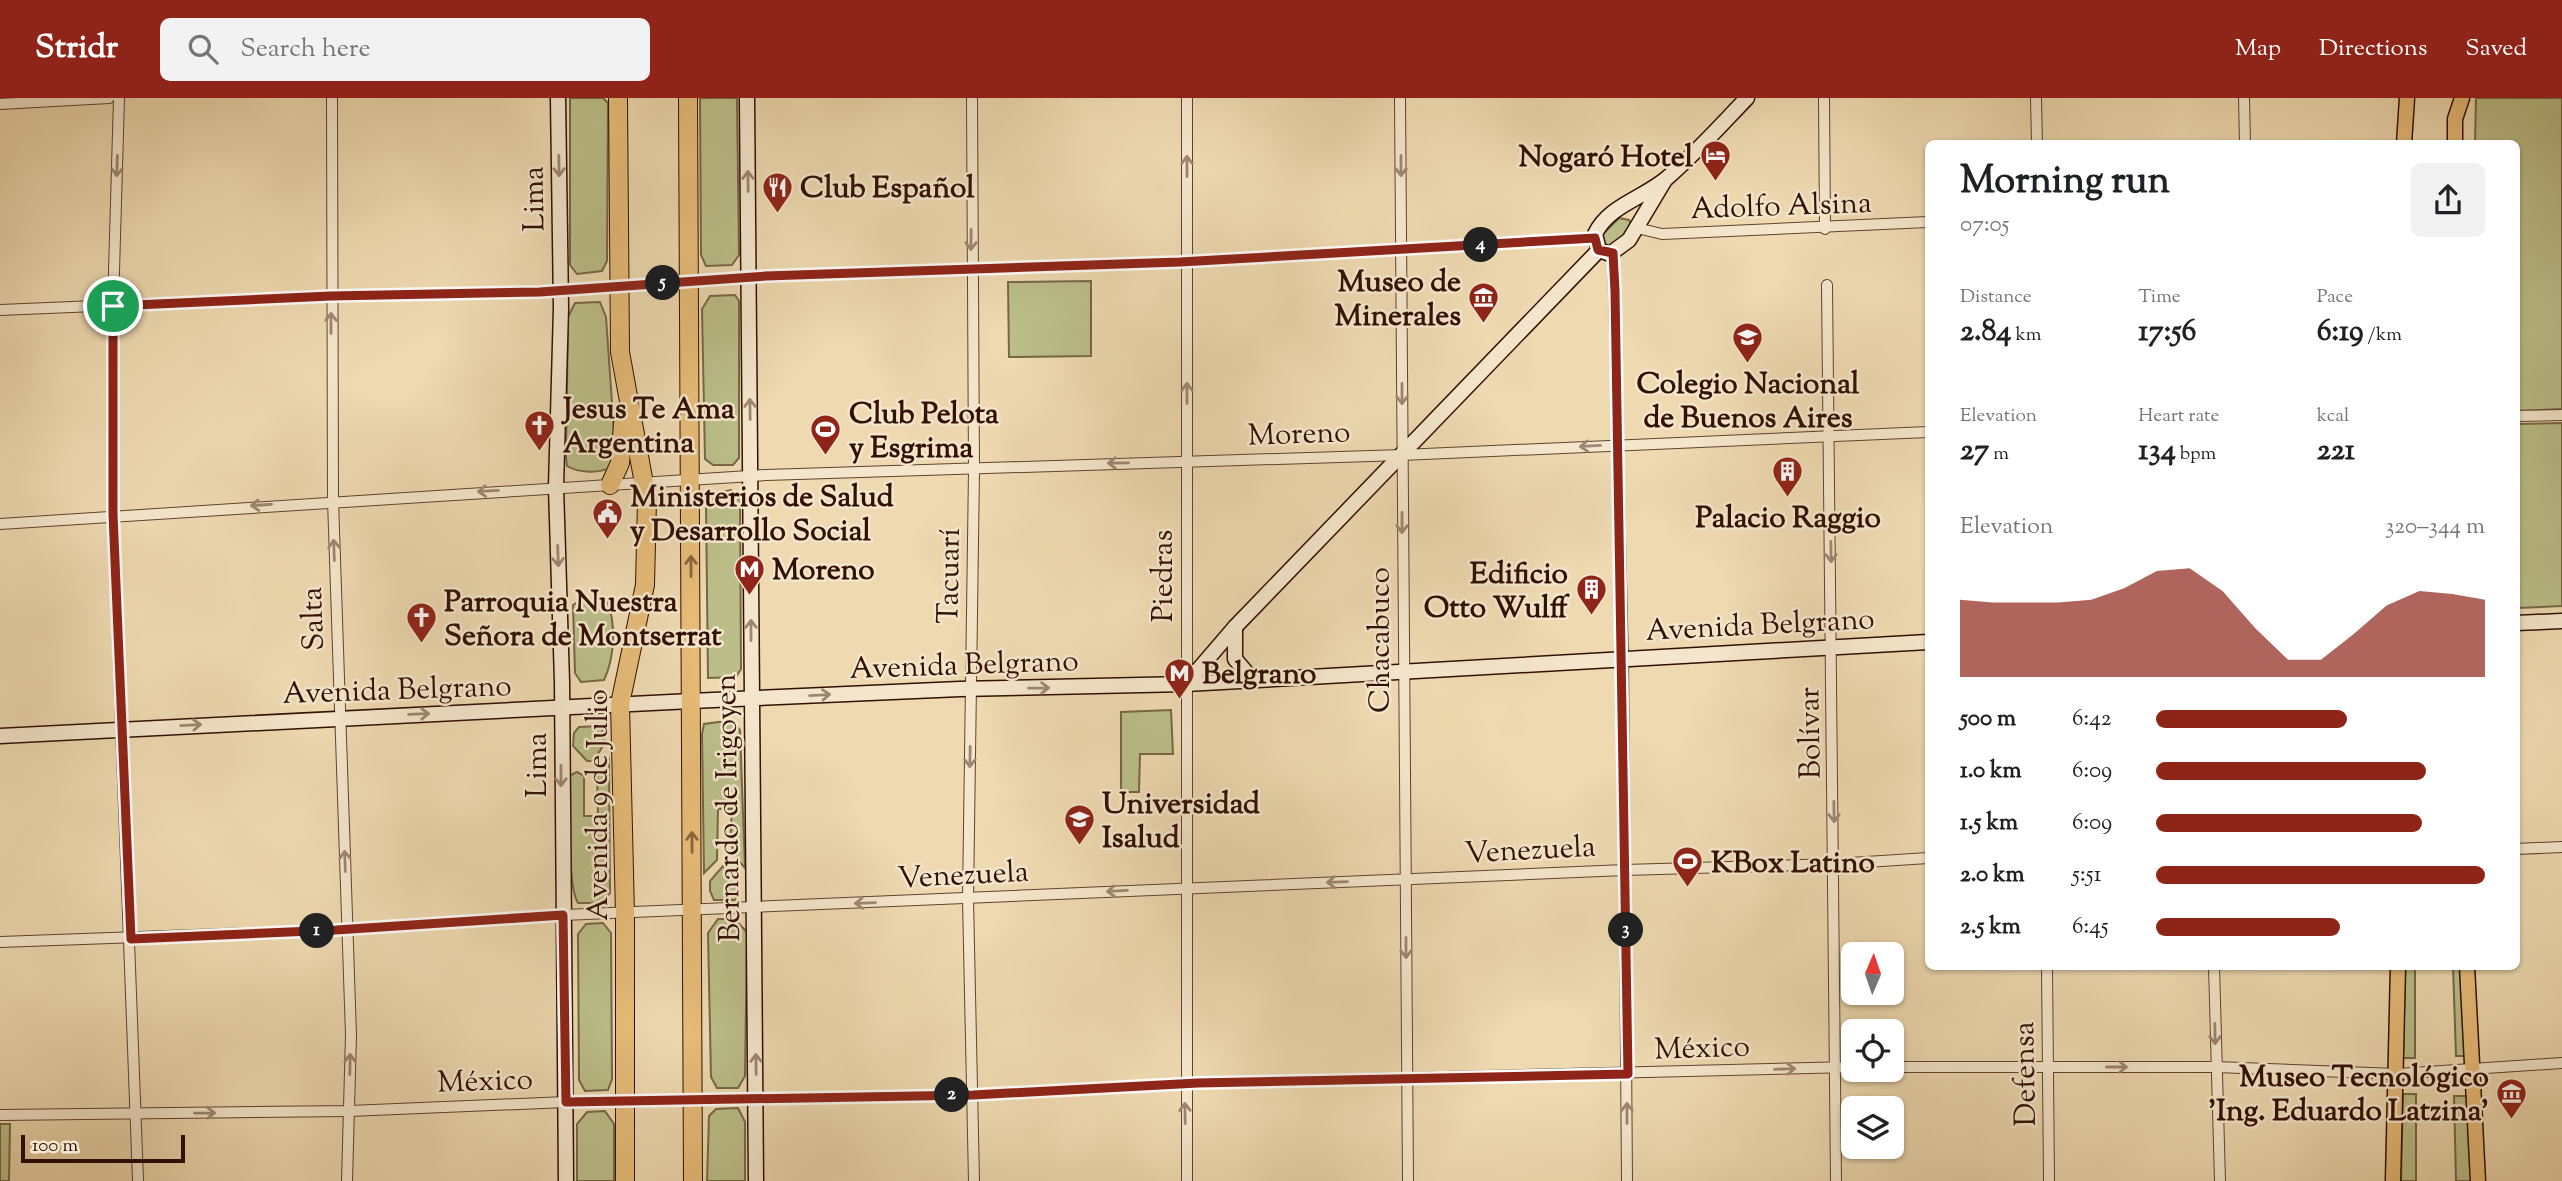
<!DOCTYPE html>
<meta charset="utf-8">
<style>
body{margin:0;font-family:"Sorts Mill Goudy",serif;background:#f2f2f2;color:#202124;height:100vh;display:flex;flex-direction:column;font-size:26px;white-space:nowrap}
*{box-sizing:border-box;margin:0}
p{font-size:23px;color:#757577}
.icon{flex:none;width:38px;height:38px;fill:none;stroke:currentColor;stroke-width:2;stroke-linecap:round;stroke-linejoin:round}
.map{position:relative;flex:1;overflow:hidden}
.side{position:absolute;left:1925px;top:42px;width:595px;height:830px;display:flex;flex-direction:column;background:#fff;border-radius:10px;box-shadow:0 2px 5px #0004}
.side>*{flex:none}
.needle{width:46px;rotate:2deg}
.tools{position:absolute;left:1841px;top:844px;display:grid;gap:14px}
.tools a{display:grid;place-items:center;width:63px;height:63px;border-radius:10px;background:#fff;box-shadow:0 2px 5px #0004;font-size:35px}
.scale{position:absolute;left:21px;bottom:18px;width:164px;box-sizing:border-box;padding-left:7px;border:4px solid #321004;border-top:0;font-size:19px;line-height:24px;white-space:nowrap;color:#321004;-webkit-text-stroke:5px #f4e6cc;paint-order:stroke}
.pin{position:absolute;display:grid;place-items:center;width:60px;height:60px;color:#fff;margin:-30px;border:4px solid #fff;border-radius:50%;box-shadow:0 2px 7px #0007}
.km{position:absolute;width:35px;height:35px;margin:-18px;border-radius:50%;background:#222;color:#fff;font-size:19px;line-height:35px;text-align:center}
.round{display:grid;place-items:center;flex:none;width:74px;height:74px;border-radius:10px;background:#f2f2f2}
.overview{display:flex;align-items:center;justify-content:space-between;height:119px;padding:0 35px}
h1{font-size:38px;font-weight:700;line-height:52px}
.figures{display:grid;grid-template-columns:repeat(3,1fr);gap:10px;height:119px;padding:7px 35px}
.figures div{display:grid;align-content:center}
.figures b{font-size:30px;font-weight:700}
.figures small{font-size:19px;font-weight:400}
.figures p{font-size:19px}
.chart{height:196px;padding:14px 35px}
.chart p{display:flex;justify-content:space-between}
.chart svg{width:100%;height:126px;margin-top:7px;fill:#8f2418;opacity:.7}
ul{padding:0 35px;list-style:none;font-size:23px}
li{display:grid;grid-template-columns:112px 84px 1fr;align-items:center;height:52px}
li i{height:18px;border-radius:9px;background:#8f2418}
header{display:flex;align-items:center;gap:42px;box-sizing:border-box;height:98px;padding:0 35px;background:#8f2418;color:#fff}
header strong{font-size:33px}
nav{display:flex;gap:38px;margin-inline-start:auto;font-size:24px}
.search{width:490px;height:63px;background:#f2f2f2;display:flex;align-items:center;gap:18px;box-sizing:border-box;padding:0 24px;border-radius:10px;color:#757577;font-size:26px}
.map>svg:first-child{display:block}
.park{fill:#bbbe89;stroke:#766746;stroke-width:2}
.lines{fill:none;stroke-linecap:round;stroke-linejoin:round}
.street-casing{stroke:#61422f;stroke-width:12}
.secondary-casing{stroke:#321004;stroke-width:17}
.primary-casing{stroke:#321004;stroke-width:17}
.highway-casing{stroke:#321004;stroke-width:20}
.street{stroke:#f4e6cc;stroke-width:10}
.secondary{stroke:#f4e6cc;stroke-width:14}
.primary{stroke:#e7bc78;stroke-width:14}
.highway{stroke:#e7bc78;stroke-width:18}
.oneway{stroke:#9d8672}
.oneway2{stroke:#8c663e}
.route-casing{stroke:#fff;stroke-width:14}
.route{stroke:#8f2418;stroke-width:9}
.labels{text-anchor:middle;stroke-width:5;stroke-linejoin:round;paint-order:stroke}
.poi-label{font-size:30px;font-weight:bold;fill:#321004;stroke:#f4e6cc;text-anchor:start}
.street-label{font-size:30px;fill:#321004;stroke:#f4e6cc}
</style>
<header>
<strong>Stridr</strong>
<div class="search"><svg class="icon" aria-label="search" viewBox="0 0 24 24"><circle cx="10" cy="10" r="6"/><path d="M15 15l6 6"/></svg>Search here</div>
<nav><a>Map</a><a>Directions</a><a>Saved</a></nav>
</header>
<div class="map">
<svg width="2562" height="1083" viewBox="0 0 2562 1083">
<rect width="100%" height="100%" fill="#eed9b0"/>
<filter id="stains"><feTurbulence type="fractalNoise" baseFrequency=".00286" numOctaves="4"/><feColorMatrix values="0 0 0 0 .2 0 0 0 0 .09 0 0 0 0 .02 0 0 0 .5 -.17"/></filter>
<radialGradient id="worn" r=".72"><stop offset=".6" stop-color="#630" stop-opacity="0"/><stop offset="1" stop-color="#630" stop-opacity=".3"/></radialGradient>
<g class="park">
<path d="M570 0H603L608 5 607 163 602 173 577 176 570 167Z"/>
<path d="M700 0H737L739 157 732 167 706 168 701 157Z"/>
<path d="M2476 0H2562V311L2517 313 2516 46 2475 45Z"/>
<path d="M1619 120 1629 122 1632 128 1609 153 1599 140Z"/>
<path d="M1091 183V258L1009 259 1008 184Z"/>
<path d="M735 197 739 203V360L733 367H713L705 361 702 211 710 198Z"/>
<path d="M600 204 606 219 615 348 611 369C599 376 579 375 567 368L566 360 568 219 575 205Z"/>
<path d="M2562 325V508L2517 510V326Z"/>
<path d="M731 392 740 403 741 571 736 579 708 580 706 407 711 396Z"/>
<path d="M583 501 607 502C616 525 615 559 604 582L581 584 575 575 573 507Z"/>
<path d="M1171 612 1173 656H1140L1139 694H1121V614Z"/>
<path d="M733 622 740 632 745 770C726 750 731 737 732 711H718L717 762 704 775 702 636 704 626Z"/>
<path d="M600 628C609 642 602 651 593 663H587L573 648 574 635 579 629Z"/>
<path d="M609 661 610 795 603 805H578C567 789 570 703 569 678L577 674 584 678V718H598L597 672Z"/>
<path d="M723 768 739 784 736 802H714L710 793V783Z"/>
<path d="M718 821H734L747 834 745 978 738 990H717L711 979 708 835Z"/>
<path d="M603 825 611 835 612 981 608 992 585 993 579 982 578 836 586 826Z"/>
<path d="M2405 868H2415V960H2403Z"/>
<path d="M2453 868H2462L2466 958H2456Z"/>
<path d="M2403 996H2416V1083H2401Z"/>
<path d="M2454 998H2468L2472 1083H2456Z"/>
<path d="M738 1010 745 1024V1083H707L709 1018 716 1011Z"/>
<path d="M605 1013 614 1026V1083H577V1026L587 1014Z"/>
<path d="M0 1026H10L9 1083H0Z"/>
</g>
<g class="lines">
<defs>
<g id="street">
<path d="M119 0 113 208V416L138 1083"/>
<path d="M332 0 333 402 351 937 347 1083"/>
<path d="M972 0 974 372 968 801 974 1083"/>
<path d="M1187 0V1083"/>
<path d="M1400 0 1408 1083"/>
<path d="M1824 0 1825 131"/>
<path d="M2036 0 2037 46"/>
<path d="M2244 0 2245 46"/>
<path d="M0 6 109 0"/>
<path d="M1637 130 1662 136 1928 124"/>
<path d="M1613 155 1623 561 1627 1083"/>
<path d="M1827 187 1836 1083"/>
<path d="M0 212 331 198 540 194 767 178 1180 164 1595 140"/>
<path d="M2516 318 2562 317"/>
<path d="M0 426 766 377 1402 357 1928 334"/>
<path d="M2516 751 2562 749"/>
<path d="M0 844 336 832 563 817 1625 772 1835 766 1928 760"/>
<path d="M2047 868 2049 1083"/>
<path d="M2214 868 2220 1083"/>
<path d="M1892 969H2216L2397 976 2562 965"/>
<path d="M0 1017 349 1013 566 1004 973 997 1198 985 1853 969"/>
</g>
<g id="secondary">
<path d="M558 0 561 210 556 389 562 584 566 1083"/>
<path d="M747 0 756 1083"/>
<path d="M1665 82 1629 142 1610 156 1599 152 1595 136C1609 107 1644 100 1667 80 1695 56 1721 27 1747 0"/>
<path d="M2516 525 2562 523"/>
<path d="M1235 529V561L1251 580"/>
<path d="M1186 586 1235 529 1599 152"/>
<path d="M0 638 691 603 960 591 1186 586 1928 544"/>
</g>
<g id="primary">
<path d="M2404 46 2407 0"/>
<path d="M2455 46V21L2462 0"/>
<path d="M2467 868 2478 1083"/>
<path d="M2393 1083 2398 868"/>
</g>
<g id="highway">
<path d="M618 0 620 254 647 402 645 487 620 606 625 816V1083"/>
<path d="M688 0 693 1083"/>
<path d="M610 387 620 365 624 313"/>
</g>
</defs>
<use href="#street" class="street-casing"/>
<use href="#secondary" class="secondary-casing"/>
<use href="#primary" class="primary-casing"/>
<use href="#highway" class="highway-casing"/>
<use href="#street" class="street"/>
<use href="#secondary" class="secondary"/>
<use href="#primary" class="primary"/>
<use href="#highway" class="highway"/>
</g>
<defs><path id="oneway-shaft" d="M-6 0H5M1.5-3L5.5 0L1.5 3" fill="none" stroke-width="1.6" stroke-linecap="round" stroke-linejoin="round" transform="scale(1.75)"/></defs>
<g class="oneway">
<use href="#oneway-shaft" transform="translate(117 68) rotate(92)"/>
<use href="#oneway-shaft" transform="translate(559 68) rotate(89)"/>
<use href="#oneway-shaft" transform="translate(1187 68) rotate(-90)"/>
<use href="#oneway-shaft" transform="translate(1401 68) rotate(90)"/>
<use href="#oneway-shaft" transform="translate(748 83) rotate(-91)"/>
<use href="#oneway-shaft" transform="translate(971 142) rotate(91)"/>
<use href="#oneway-shaft" transform="translate(331 225) rotate(-90)"/>
<use href="#oneway-shaft" transform="translate(1187 295) rotate(-90)"/>
<use href="#oneway-shaft" transform="translate(1402 296) rotate(90)"/>
<use href="#oneway-shaft" transform="translate(750 311) rotate(-91)"/>
<use href="#oneway-shaft" transform="translate(1590 348) rotate(177)"/>
<use href="#oneway-shaft" transform="translate(1118 365) rotate(179)"/>
<use href="#oneway-shaft" transform="translate(488 393) rotate(177)"/>
<use href="#oneway-shaft" transform="translate(261 407) rotate(176)"/>
<use href="#oneway-shaft" transform="translate(1402 425) rotate(90)"/>
<use href="#oneway-shaft" transform="translate(334 452) rotate(-92)"/>
<use href="#oneway-shaft" transform="translate(1831 454) rotate(89)"/>
<use href="#oneway-shaft" transform="translate(558 458) rotate(88)"/>
<use href="#oneway-shaft" transform="translate(751 532) rotate(-90)"/>
<use href="#oneway-shaft" transform="translate(1039 590) rotate(-1)"/>
<use href="#oneway-shaft" transform="translate(820 597) rotate(-3)"/>
<use href="#oneway-shaft" transform="translate(419 616) rotate(-2)"/>
<use href="#oneway-shaft" transform="translate(191 627) rotate(-3)"/>
<use href="#oneway-shaft" transform="translate(970 659) rotate(91)"/>
<use href="#oneway-shaft" transform="translate(561 678) rotate(90)"/>
<use href="#oneway-shaft" transform="translate(1834 714) rotate(89)"/>
<use href="#oneway-shaft" transform="translate(345 763) rotate(-92)"/>
<use href="#oneway-shaft" transform="translate(1337 784) rotate(178)"/>
<use href="#oneway-shaft" transform="translate(1117 793) rotate(177)"/>
<use href="#oneway-shaft" transform="translate(865 805) rotate(178)"/>
<use href="#oneway-shaft" transform="translate(1406 850) rotate(90)"/>
<use href="#oneway-shaft" transform="translate(2215 936) rotate(89)"/>
<use href="#oneway-shaft" transform="translate(350 966) rotate(-89)"/>
<use href="#oneway-shaft" transform="translate(756 966) rotate(-91)"/>
<use href="#oneway-shaft" transform="translate(2117 969)"/>
<use href="#oneway-shaft" transform="translate(1785 971) rotate(-2)"/>
<use href="#oneway-shaft" transform="translate(205 1015) rotate(-1)"/>
<use href="#oneway-shaft" transform="translate(1185 1015) rotate(-91)"/>
<use href="#oneway-shaft" transform="translate(1627 1015) rotate(-90)"/>
</g>
<g class="oneway2">
<use href="#oneway-shaft" transform="translate(691 468) rotate(-90)"/>
<use href="#oneway-shaft" transform="translate(692 744) rotate(-91)"/>
</g>
<g class="lines">
<defs>
<path id="route" d="M1595 140 1598 152 1613 155 1615 193 1628 976 1198 985 973 997 566 1004 563 817 336 832 131 841 113 416V208L331 198 540 194 766 178 1180 164Z"/>
</defs>
<use href="#route" class="route-casing"/>
<use href="#route" class="route"/>
</g>
<defs>
<symbol id="hotel-pin" viewBox="-11 -11 22 30"><path d="M0 17L-7.5 6A9.5 9.5 0 1 1 7.5 6Z" fill="#8f2418" stroke="#f4e6cc"/><path d="M-6-4.5h1.5V1H6V5H4.5V3h-9V5H-6ZM-4 0a1.8 1.8 0 1 1 3.6 0ZM.5 0V-2.5h3Q6-2.5 6 0Z" fill="#fff"/></symbol>
<symbol id="restaurant-pin" viewBox="-11 -11 22 30"><path d="M0 17L-7.5 6A9.5 9.5 0 1 1 7.5 6Z" fill="#8f2418" stroke="#f4e6cc"/><path d="M-5-6h1v4h1v-4h1v4h1v-4h1v5L-1.5 .5V6h-2V.5L-5-1ZM5-6V6H3V1.5H1.5Q1.5-4 5-6Z" fill="#fff"/></symbol>
<symbol id="museum-pin" viewBox="-11 -11 22 30"><path d="M0 17L-7.5 6A9.5 9.5 0 1 1 7.5 6Z" fill="#8f2418" stroke="#f4e6cc"/><path d="M0-6L6-3V-2H-6V-3ZM-5-1h2V3h-2ZM-1-1h2V3h-2ZM3-1h2V3H3ZM-6 4H6V6H-6Z" fill="#fff"/></symbol>
<symbol id="school-pin" viewBox="-11 -11 22 30"><path d="M0 17L-7.5 6A9.5 9.5 0 1 1 7.5 6Z" fill="#8f2418" stroke="#f4e6cc"/><path d="M0-5L7-2L0 1L-7-2ZM-4 1L0 2.5L4 1V4Q0 6-4 4Z" fill="#fff"/></symbol>
<symbol id="church-pin" viewBox="-11 -11 22 30"><path d="M0 17L-7.5 6A9.5 9.5 0 1 1 7.5 6Z" fill="#8f2418" stroke="#f4e6cc"/><path d="M-1.2-6h2.4v3.5h3.3v2.4h-3.3V6h-2.4V-.1h-3.3v-2.4h3.3Z" fill="#fff"/></symbol>
<symbol id="stadium-pin" viewBox="-11 -11 22 30"><path d="M0 17L-7.5 6A9.5 9.5 0 1 1 7.5 6Z" fill="#8f2418" stroke="#f4e6cc"/><path d="M0-5a6.5 5 0 1 0 0 10a6.5 5 0 1 0 0-10ZM-3.5-1.8h7v3.6h-7Z" fill="#fff"/></symbol>
<symbol id="building-pin" viewBox="-11 -11 22 30"><path d="M0 17L-7.5 6A9.5 9.5 0 1 1 7.5 6Z" fill="#8f2418" stroke="#f4e6cc"/><path d="M-4-6H4V6H1V3H-1V6H-4ZM-2.5-4.3h1.7v1.8h-1.7ZM.8-4.3h1.7v1.8H.8ZM-2.5-1h1.7V.8h-1.7ZM.8-1h1.7V.8H.8Z" fill="#fff"/></symbol>
<symbol id="civic-pin" viewBox="-11 -11 22 30"><path d="M0 17L-7.5 6A9.5 9.5 0 1 1 7.5 6Z" fill="#8f2418" stroke="#f4e6cc"/><path d="M-.6-6.5H3V-4.5H.6V-3L4-1V1h2V6H-6V1h2V-1L-.6-3ZM-1.2 2.5V6h2.4V2.5Z" fill="#fff"/></symbol>
<symbol id="metro-pin" viewBox="-11 -11 22 30"><path d="M0 17L-7.5 6A9.5 9.5 0 1 1 7.5 6Z" fill="#8f2418" stroke="#f4e6cc"/><path d="M-5.5 5V-5H-3L0 0L3-5H5.5V5H3V-.5L0 4L-3-.5V5Z" fill="#fff"/></symbol>
<symbol id="university-pin" viewBox="-11 -11 22 30"><path d="M0 17L-7.5 6A9.5 9.5 0 1 1 7.5 6Z" fill="#8f2418" stroke="#f4e6cc"/><path d="M0-5L7-2L0 1L-7-2ZM-4 1L0 2.5L4 1V4Q0 6-4 4Z" fill="#fff"/></symbol>
</defs>
<g fill-rule="evenodd">
<use href="#hotel-pin" x="1698" y="40" width="35" height="47"/>
<use href="#restaurant-pin" x="760" y="72" width="35" height="47"/>
<use href="#museum-pin" x="1466" y="182" width="35" height="47"/>
<use href="#school-pin" x="1730" y="222" width="35" height="47"/>
<use href="#church-pin" x="522" y="310" width="35" height="47"/>
<use href="#stadium-pin" x="808" y="314" width="35" height="47"/>
<use href="#building-pin" x="1770" y="356" width="35" height="47"/>
<use href="#civic-pin" x="590" y="398" width="35" height="47"/>
<use href="#metro-pin" x="732" y="454" width="35" height="47"/>
<use href="#building-pin" x="1574" y="474" width="35" height="47"/>
<use href="#church-pin" x="404" y="502" width="35" height="47"/>
<use href="#metro-pin" x="1162" y="558" width="35" height="47"/>
<use href="#university-pin" x="1062" y="704" width="35" height="47"/>
<use href="#stadium-pin" x="1670" y="746" width="35" height="47"/>
<use href="#museum-pin" x="2494" y="978" width="35" height="47"/>
</g>
<g class="labels">
<g class="poi-label">
<text x="1693" y="68" text-anchor="end">Nogaró Hotel</text>
<text x="800" y="99">Club Español</text>
<text x="1461" y="193" text-anchor="end">Museo de<tspan x="1461" dy="34">Minerales</tspan></text>
<text x="1748" y="295" text-anchor="middle">Colegio Nacional<tspan x="1748" dy="34">de Buenos Aires</tspan></text>
<text x="563" y="320">Jesus Te Ama<tspan x="563" dy="34">Argentina</tspan></text>
<text x="849" y="325">Club Pelota<tspan x="849" dy="34">y Esgrima</tspan></text>
<text x="630" y="408">Ministerios de Salud<tspan x="630" dy="34">y Desarrollo Social</tspan></text>
<text x="1788" y="429" text-anchor="middle">Palacio Raggio</text>
<text x="772" y="481">Moreno</text>
<text x="1568" y="485" text-anchor="end">Edificio<tspan x="1568" dy="34">Otto Wulff</tspan></text>
<text x="444" y="513">Parroquia Nuestra<tspan x="444" dy="34">Señora de Montserrat</tspan></text>
<text x="1202" y="585">Belgrano</text>
<text x="1102" y="715">Universidad<tspan x="1102" dy="34">Isalud</tspan></text>
<text x="1711" y="774">KBox Latino</text>
<text x="2489" y="988" text-anchor="end">Museo Tecnológico<tspan x="2489" dy="34">'Ing. Eduardo Latzina'</tspan></text>
</g>
<g class="street-label">
<text transform="translate(533 101) rotate(-91)" y="10">Lima</text>
<text transform="translate(1781 107) rotate(-2)" y="10">Adolfo Alsina</text>
<text transform="translate(1299 335) rotate(-2)" y="10">Moreno</text>
<text transform="translate(948 478) rotate(-89)" y="10">Tacuarí</text>
<text transform="translate(1162 478) rotate(-90)" y="10">Piedras</text>
<text transform="translate(312 521) rotate(-92)" y="10">Salta</text>
<text transform="translate(1760 526) rotate(-3)" y="10">Avenida Belgrano</text>
<text transform="translate(1379 542) rotate(-90)" y="10">Chacabuco</text>
<text transform="translate(964 566) rotate(-2)" y="10">Avenida Belgrano</text>
<text transform="translate(397 591) rotate(-2)" y="10">Avenida Belgrano</text>
<text transform="translate(1809 635) rotate(-91)" y="10">Bolívar</text>
<text transform="translate(536 667) rotate(-90)" y="10">Lima</text>
<text transform="translate(597 707) rotate(-90)" y="10">Avenida 9 de Julio</text>
<text transform="translate(727 710) rotate(-91)" y="10">Bernardo de Irigoyen</text>
<text transform="translate(1530 751) rotate(-3)" y="10">Venezuela</text>
<text transform="translate(963 776) rotate(-3)" y="10">Venezuela</text>
<text transform="translate(1702 949) rotate(-2)" y="10">México</text>
<text transform="translate(2024 976) rotate(-91)" y="10">Defensa</text>
<text transform="translate(485 982) rotate(-2)" y="10">México</text>
</g>
</g>
<rect width="100%" height="100%" filter="url(#stains)"/>
<rect width="100%" height="100%" fill="url(#worn)"/>
</svg>
<div class="tools">
<a><svg class="needle" viewBox="-14 -14 28 28"><path d="M0-13l5 13h-10z" fill="#e53935"/><path d="M0 13l5-13h-10z" fill="#757577"/></svg></a>
<a><svg class="icon" aria-label="locate" viewBox="0 0 24 24"><circle cx="12" cy="12" r="6"/><path d="M12 2v4M12 18v4M2 12h4M18 12h4"/></svg></a>
<a><svg class="icon" aria-label="layers" viewBox="0 0 24 24"><path d="M12 4l9 5-9 5-9-5zM3 14l9 5 9-5"/></svg></a>
</div>
<div class="scale">100 m</div>
<div class="pin" style="left:113px;top:208px;background:#1e9e55"><svg class="icon" aria-label="arrive" viewBox="0 0 24 24"><path d="M6 21V4h12l-3 4 3 4H6"/></svg></div>
<b class="km" style="left:317px;top:833px">1</b>
<b class="km" style="left:952px;top:997px">2</b>
<b class="km" style="left:1626px;top:832px">3</b>
<b class="km" style="left:1481px;top:147px">4</b>
<b class="km" style="left:663px;top:185px">5</b>
<section class="side">
<div class="overview"><div><h1>Morning run</h1><p>07:05</p></div><a class="round"><svg class="icon" aria-label="share" viewBox="0 0 24 24"><path d="M12 15V3M7 8l5-5 5 5M5 13v7h14v-7"/></svg></a></div>
<div class="figures">
<div><p>Distance</p><b>2.84<small> km</small></b></div>
<div><p>Time</p><b>17:56</b></div>
<div><p>Pace</p><b>6:19<small> /km</small></b></div>
</div>
<div class="figures">
<div><p>Elevation</p><b>27<small> m</small></b></div>
<div><p>Heart rate</p><b>134<small> bpm</small></b></div>
<div><p>kcal</p><b>221</b></div>
</div>
<div class="chart"><p><span>Elevation</span>320–344 m</p>
<svg viewBox="0 0 160 44" preserveAspectRatio="none"><path d="M0 44V17L10 18L20 18L30 18L40 17L50 13L60 7L70 6L80 14L90 27L100 38L110 38L120 29L130 19L140 14L150 15L160 17V44z"/></svg>
</div>
<ul>
<li><b>500 m</b>6:42<i style="width:58%"></i></li>
<li><b>1.0 km</b>6:09<i style="width:82%"></i></li>
<li><b>1.5 km</b>6:09<i style="width:81%"></i></li>
<li><b>2.0 km</b>5:51<i style="width:100%"></i></li>
<li><b>2.5 km</b>6:45<i style="width:56%"></i></li>
</ul>
</section>
</div>
